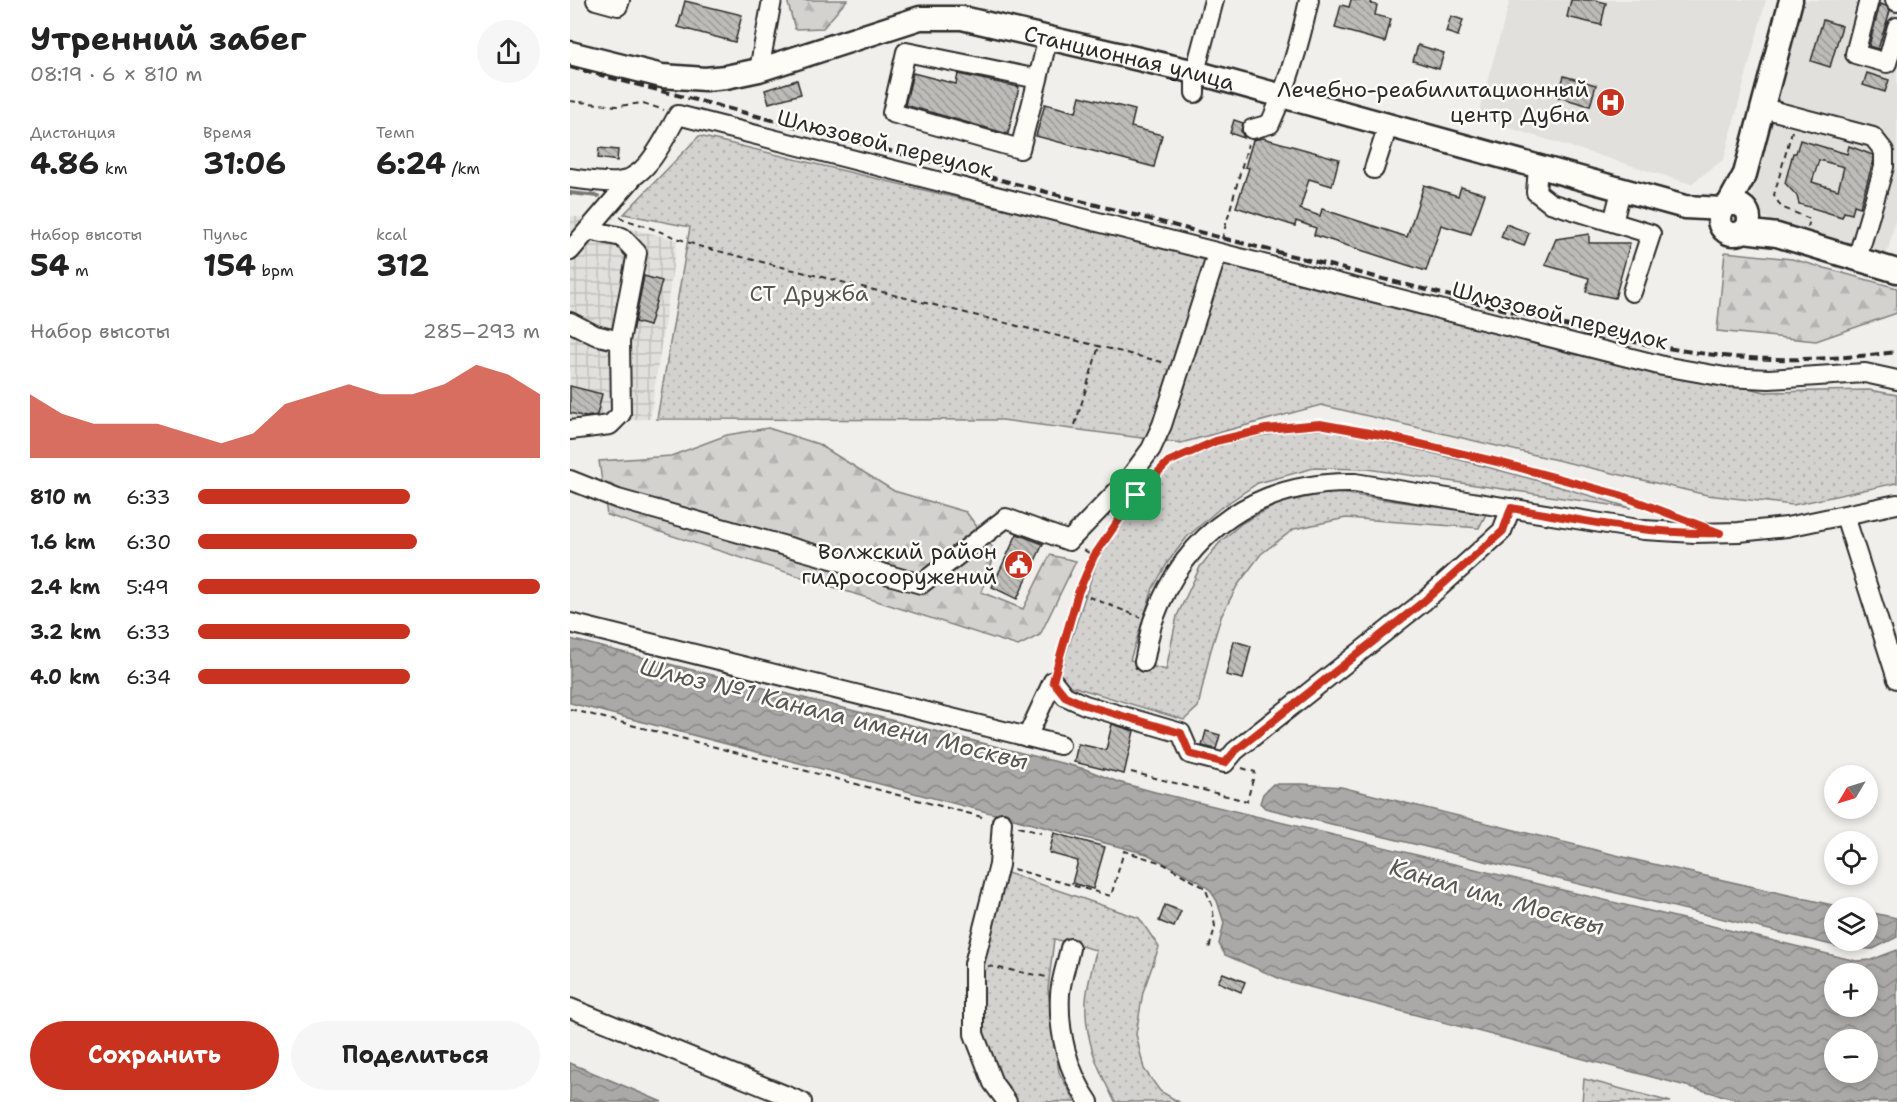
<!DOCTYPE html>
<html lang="ru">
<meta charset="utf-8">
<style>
body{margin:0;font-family:"Shantell Sans",sans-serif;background:#f6f6f6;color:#222;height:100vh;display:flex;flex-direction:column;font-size:22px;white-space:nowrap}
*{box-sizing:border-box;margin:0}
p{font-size:20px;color:#767676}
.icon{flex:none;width:33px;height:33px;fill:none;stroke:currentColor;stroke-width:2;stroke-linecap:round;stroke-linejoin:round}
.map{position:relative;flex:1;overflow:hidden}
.panel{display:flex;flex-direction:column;background:#fff;width:570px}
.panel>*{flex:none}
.needle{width:39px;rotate:232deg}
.tools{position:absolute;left:1254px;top:765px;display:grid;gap:12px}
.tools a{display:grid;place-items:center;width:54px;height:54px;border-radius:50%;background:#fff;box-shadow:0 3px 9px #0003;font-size:30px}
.pin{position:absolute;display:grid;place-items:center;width:51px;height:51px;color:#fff;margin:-26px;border-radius:12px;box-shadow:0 3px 9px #0006}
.round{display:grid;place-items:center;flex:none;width:63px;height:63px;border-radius:32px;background:#f6f6f6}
.summary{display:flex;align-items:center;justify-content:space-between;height:102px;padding:0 30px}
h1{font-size:33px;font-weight:700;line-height:45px}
.stats{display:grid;grid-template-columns:repeat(3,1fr);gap:9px;height:102px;padding:6px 30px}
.stats div{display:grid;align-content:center}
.stats b{font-size:30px;font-weight:700}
.stats small{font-size:16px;font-weight:400}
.stats p{font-size:16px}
.chart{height:168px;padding:12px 30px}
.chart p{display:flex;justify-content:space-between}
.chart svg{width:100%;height:108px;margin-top:6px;fill:#c8321e;opacity:.7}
.primary-button{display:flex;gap:12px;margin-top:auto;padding:12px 30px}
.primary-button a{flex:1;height:69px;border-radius:36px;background:#c8321e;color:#fff;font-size:24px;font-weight:700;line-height:69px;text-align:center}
.primary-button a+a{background:#f6f6f6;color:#222}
ul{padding:0 30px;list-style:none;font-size:20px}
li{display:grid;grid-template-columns:96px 72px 1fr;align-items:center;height:45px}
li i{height:15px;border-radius:8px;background:#c8321e}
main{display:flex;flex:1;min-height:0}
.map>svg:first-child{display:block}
.built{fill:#e1e0dc}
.industrial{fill:url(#industrial-grid)}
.green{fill:url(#green-dots);stroke:#7f7e7d;stroke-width:1.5}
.forest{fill:url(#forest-firs);stroke:#7f7e7d;stroke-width:1.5}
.water{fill:url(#water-waves);stroke:#777775;stroke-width:1.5;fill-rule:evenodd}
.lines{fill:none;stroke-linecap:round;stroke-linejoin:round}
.stream{stroke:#777775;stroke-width:4}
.building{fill:url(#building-back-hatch);stroke:#2b2b2b;stroke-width:1.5;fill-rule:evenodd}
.minor-casing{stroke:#2b2b2b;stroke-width:22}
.major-casing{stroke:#2b2b2b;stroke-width:27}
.path{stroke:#2b2b2b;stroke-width:2;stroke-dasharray:6 4.5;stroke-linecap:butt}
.minor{stroke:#fdfcf7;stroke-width:18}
.major{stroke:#fdfcf7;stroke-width:22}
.rail{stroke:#2b2b2b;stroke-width:4;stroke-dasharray:9 4.5;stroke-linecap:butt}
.route-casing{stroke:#fff;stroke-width:12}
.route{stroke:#c8321e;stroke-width:8}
.labels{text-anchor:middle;stroke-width:5;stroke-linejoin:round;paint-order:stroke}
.street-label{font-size:22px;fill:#2b2b2b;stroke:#fdfcf7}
.poi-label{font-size:22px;fill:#2b2b2b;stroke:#fdfcf7;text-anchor:end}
.park-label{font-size:22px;fill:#555554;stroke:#fdfcf7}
.water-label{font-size:24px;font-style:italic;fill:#575756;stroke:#fdfcf7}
</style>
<main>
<section class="panel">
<div class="summary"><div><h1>Утренний забег</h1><p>08:19 · 6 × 810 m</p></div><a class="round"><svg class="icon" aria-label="share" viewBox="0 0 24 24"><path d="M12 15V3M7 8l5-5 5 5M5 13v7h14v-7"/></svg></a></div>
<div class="stats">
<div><p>Дистанция</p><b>4.86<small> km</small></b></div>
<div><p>Время</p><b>31:06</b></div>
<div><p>Темп</p><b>6:24<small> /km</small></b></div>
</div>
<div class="stats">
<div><p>Набор высоты</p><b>54<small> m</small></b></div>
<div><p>Пульс</p><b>154<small> bpm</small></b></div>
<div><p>kcal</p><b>312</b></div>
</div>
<div class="chart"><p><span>Набор высоты</span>285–293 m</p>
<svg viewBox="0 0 160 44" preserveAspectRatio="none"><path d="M0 44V18L10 26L20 30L30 30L40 30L50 34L60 38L70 34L80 22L90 18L100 14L110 18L120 18L130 14L140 6L150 10L160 18V44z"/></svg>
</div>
<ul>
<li><b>810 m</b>6:33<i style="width:62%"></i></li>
<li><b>1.6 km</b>6:30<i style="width:64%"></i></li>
<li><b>2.4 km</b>5:49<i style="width:100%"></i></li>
<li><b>3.2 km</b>6:33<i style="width:62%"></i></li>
<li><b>4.0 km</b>6:34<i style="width:62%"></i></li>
</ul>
<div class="primary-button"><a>Сохранить</a><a>Поделиться</a></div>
</section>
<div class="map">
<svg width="1327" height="1102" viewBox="0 0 1327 1102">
<defs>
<pattern id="industrial-grid" width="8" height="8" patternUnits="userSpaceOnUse" patternTransform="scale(1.5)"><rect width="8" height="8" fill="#e1e0dc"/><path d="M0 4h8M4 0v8" fill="none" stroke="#c1c0bd"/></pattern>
<pattern id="green-dots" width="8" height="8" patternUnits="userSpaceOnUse" patternTransform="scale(1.5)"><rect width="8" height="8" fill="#d3d2cf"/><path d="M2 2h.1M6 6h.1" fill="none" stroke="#b5b4b2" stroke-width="1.8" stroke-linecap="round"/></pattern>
<pattern id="forest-firs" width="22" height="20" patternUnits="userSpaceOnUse" patternTransform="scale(1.5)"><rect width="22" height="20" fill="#d3d2cf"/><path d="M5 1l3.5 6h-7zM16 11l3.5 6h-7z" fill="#b5b4b2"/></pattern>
<pattern id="water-waves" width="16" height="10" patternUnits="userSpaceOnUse" patternTransform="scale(1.5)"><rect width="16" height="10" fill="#aaa9a7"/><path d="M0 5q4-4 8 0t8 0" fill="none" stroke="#8b8a88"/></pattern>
<pattern id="building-back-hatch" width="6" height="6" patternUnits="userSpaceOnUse" patternTransform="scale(1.5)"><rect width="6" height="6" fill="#bdbcb8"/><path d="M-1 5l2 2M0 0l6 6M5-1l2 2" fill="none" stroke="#9a9996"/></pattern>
</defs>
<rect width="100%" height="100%" fill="#f0efeb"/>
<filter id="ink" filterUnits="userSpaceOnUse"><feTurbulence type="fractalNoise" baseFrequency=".0167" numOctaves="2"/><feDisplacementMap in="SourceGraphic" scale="12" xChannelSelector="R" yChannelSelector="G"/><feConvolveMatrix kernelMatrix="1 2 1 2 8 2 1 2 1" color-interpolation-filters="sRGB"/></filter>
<g filter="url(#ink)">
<g class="built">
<path d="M940 0H1196L1154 159 1121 184 907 118Z"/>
<path d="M1228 0H1327V213L1316 258 1201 223 1186 209 1182 193 1183 172Z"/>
</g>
<path class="industrial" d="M0 216 27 220 107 240 80 419 0 422Z"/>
<g class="green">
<path d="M129 136 1195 392 1299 390 1327 395V483L1223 505 1137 495 751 405 611 443 432 420 87 419 120 227 54 214Z"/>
<circle cx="1164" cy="220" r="8"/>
<path d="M760 429C862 451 962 478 1061 508L797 469 744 468 688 483 649 509 617 537 598 562 583 588 560 660 596 670 607 616 630 567 651 541 672 523 710 503 763 492 916 514 909 528 776 518 724 529 691 554 667 586 651 617 640 653 628 707 614 720 491 683 490 672 529 555 565 499 598 464 658 442 711 432Z"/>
<path d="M423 868 569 918 589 947 573 992 566 1034 574 1069 590 1091 609 1102H546L544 1100C528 1069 514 1038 516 1001 517 984 523 967 526 950L484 939 478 989 483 1028 489 1072 505 1102H428L403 1043Z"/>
<path d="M1014 1079 1101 1102H1012Z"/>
</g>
<g class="forest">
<path d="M217 0H277L253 28 225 29Z"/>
<path d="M1155 252 1222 259 1327 288V313L1246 341 1147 331Z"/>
<path d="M198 428 248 444 324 491 396 512 426 552 411 592 453 609 480 555 506 561 470 635 448 646 37 515 29 461 101 456 157 435Z"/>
</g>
<g class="water">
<path d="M0 639 515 769 548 782 585 792 1217 944 1286 961 1301 960 1327 950V1102H1177L713 980 655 955 649 944 654 923 647 901 640 890 628 881 577 854 0 703ZM1264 974H1298V1006H1264ZM1264 1040H1298V1072H1264Z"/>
<path d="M703 784H732L771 787 1070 861 1271 907 1264 908V940H1298V912L1327 918V937L1303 949 1274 948 695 808 690 803 693 794Z"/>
<path d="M0 1063 92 1102H0Z"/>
</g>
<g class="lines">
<path class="stream" d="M0 193 28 196"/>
</g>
<g class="building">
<path d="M781 0H802L801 4 807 5 805 15 821 19 815 42 765 28 771 5 779 7Z"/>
<path d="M1001 0H1025L1036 3 1031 25 997 17Z"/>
<path d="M115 1 172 15 165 42 108 27Z"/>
<path d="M1310 4 1316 6 1320 11 1308 49 1299 46Z"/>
<path d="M881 16 893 20 888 36 876 32Z"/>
<path d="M1253 20 1272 26 1260 67 1241 61Z"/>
<path d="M848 45 874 53 869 69 843 61Z"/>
<path d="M343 73 386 84 388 74 449 87 438 134 335 105Z"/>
<path d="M1297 73 1319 80 1315 92 1293 85Z"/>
<path d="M994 76 1026 85 1020 106 988 97Z"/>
<path d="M227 80 231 94 199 103 195 90Z"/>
<path d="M510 96 565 110 561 127 592 135 584 167 466 136 475 104 506 112Z"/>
<path d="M664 120 673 123 671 131 674 138 660 133Z"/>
<path d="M693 138 769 159 762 186 739 179 730 209 750 216 752 209 837 237 854 185 888 196 891 187 915 194 901 234 871 225 856 271 744 235 746 228 726 221 725 226 666 207 679 168 675 167 683 140Z"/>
<path d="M1230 140 1277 154 1279 146 1303 155V162L1290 207 1284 205 1282 214 1274 212 1272 217 1229 204 1227 196 1215 183 1223 153H1226ZM1249 160 1274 167 1268 190 1242 182Z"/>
<path d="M29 148 48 150 47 161 28 158Z"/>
<path d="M936 224 959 233 954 246 931 237Z"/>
<path d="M1019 234V243H1060L1045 298 1016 292 1019 278 975 265 986 239Z"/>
<path d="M74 276 92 281 79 326 65 322Z"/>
<path d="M0 386 32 394 27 415 16 417 0 413Z"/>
<path d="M447 534 473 544 447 599 422 587Z"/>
<path d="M664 641 681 646 673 679 656 675Z"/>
<path d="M542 724 564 731 554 774 504 762 508 744 536 750Z"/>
<path d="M636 731 650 735 646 749 632 746Z"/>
<path d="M484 833 535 847 523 889 502 883 508 861 479 853Z"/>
<path d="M595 905 611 911 604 927 589 921Z"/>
<path d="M653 973 675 982 671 992 648 982Z"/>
</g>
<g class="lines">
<defs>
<g id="minor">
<path d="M26 0 48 6 50 0"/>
<path d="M1299 0 1285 54 1317 63 1327 27"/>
<path d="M1325 0 1327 2"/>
<path d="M189 70 202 0"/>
<path d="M468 79 450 149 322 113 336 52 468 79 478 37"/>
<path d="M625 93V72L644 0"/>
<path d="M1193 108 1303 137 1314 151V167L1287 259"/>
<path d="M682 129 700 124C718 84 730 43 739 0"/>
<path d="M968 168 966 192 980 203 1081 234 1062 292"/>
<path d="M804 169 818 126"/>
<path d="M0 178C15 180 31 183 47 182 78 179 94 138 108 115L1093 366 1155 377 1199 379 1295 373 1327 380"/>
<path d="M1043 222 1051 191"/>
<path d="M0 251 65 175"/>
<path d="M0 322 25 335 50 341 67 253 52 237 18 230"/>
<path d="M0 430 40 425 51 414 50 341"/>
<path d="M0 480 48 499 351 584 436 518 499 541 558 480 581 449 592 425 647 254"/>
<path d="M1275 516 1327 679"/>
<path d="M0 623 490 745"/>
<path d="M574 662C577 649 579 634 583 621 616 530 689 481 785 483L1074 530 1125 533 1169 532 1217 527 1327 504"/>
<path d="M457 737 483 681 495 696 515 705 611 733 620 754 655 763 665 751 853 602 932 531 941 508"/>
<path d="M432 822 429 865 404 964V1034L423 1083 437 1102"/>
<path d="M500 948C497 963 491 979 490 994 488 1031 497 1071 519 1102"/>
<path d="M0 1008 232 1102"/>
</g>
<g id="major">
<path id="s1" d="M0 53 92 76 135 79 156 77 189 70 350 18H392L625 72 1115 207 1153 209"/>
<circle cx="1164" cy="219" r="15"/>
<path d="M1158 205 1175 174 1221 0"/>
<path d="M1174 231 1207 235 1327 271"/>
</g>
</defs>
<use href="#minor" class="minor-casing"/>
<use href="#major" class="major-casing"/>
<g class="path">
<path d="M0 101 47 106 73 103 94 110"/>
<path d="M1222 131 1204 195 1211 207 1240 219 1238 227"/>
<path d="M50 216 53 219 78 227 128 246 596 363"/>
<path d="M652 239 678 144"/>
<path d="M505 425 529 346"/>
<path d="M575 486 598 462 646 441 696 429 749 424 816 436 932 463 1050 495 1102 515"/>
<path d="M514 550 524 556"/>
<path d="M509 593 570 617"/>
<path d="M487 667 509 593 524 556 563 499"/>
<path d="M0 709 416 818"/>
<path d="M561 772 677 801 685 772 672 768"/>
<path d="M448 827 471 833"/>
<path d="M443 869 541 896 554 851 592 863 635 888 642 905 645 927 639 949"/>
<path d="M418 966 477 977"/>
</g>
<use href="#minor" class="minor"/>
<use href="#major" class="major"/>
<path class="rail" d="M0 67 652 238 1050 339C1084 346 1118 352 1153 356 1211 362 1270 359 1327 352"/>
</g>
</g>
<g class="lines" filter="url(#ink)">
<defs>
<path id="route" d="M750 424 816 436 932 463 1050 495 1150 533C1079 535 1010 520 941 508L933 531 853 602 665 751 655 763 620 754 611 733 515 705 495 696 483 681 508 593 524 556 566 495 598 462 646 441 696 429Z"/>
</defs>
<use href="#route" class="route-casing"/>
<use href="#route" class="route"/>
</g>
<defs>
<symbol id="hospital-disc" viewBox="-11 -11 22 22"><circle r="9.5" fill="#c8321e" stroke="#fdfcf7"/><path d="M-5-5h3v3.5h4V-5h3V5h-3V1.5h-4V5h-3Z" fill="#fff"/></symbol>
<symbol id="civic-disc" viewBox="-11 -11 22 22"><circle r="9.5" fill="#c8321e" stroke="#fdfcf7"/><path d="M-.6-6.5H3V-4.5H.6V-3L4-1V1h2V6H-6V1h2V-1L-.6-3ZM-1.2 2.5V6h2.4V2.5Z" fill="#fff"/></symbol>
</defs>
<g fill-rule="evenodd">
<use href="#hospital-disc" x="1024" y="86" width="33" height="33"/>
<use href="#civic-disc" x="432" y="548" width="33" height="33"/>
</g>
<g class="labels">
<g class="street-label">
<text dy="8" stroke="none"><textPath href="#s1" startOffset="576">Станционная улица</textPath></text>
<text transform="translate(315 143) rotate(14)" y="8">Шлюзовой переулок</text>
<text transform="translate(990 315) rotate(14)" y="8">Шлюзовой переулок</text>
</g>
<g class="poi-label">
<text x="1019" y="97">Лечебно-реабилитационный<tspan x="1019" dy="25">центр Дубна</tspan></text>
<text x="427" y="559">Волжский район<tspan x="427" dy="25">гидросооружений</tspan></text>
</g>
<g class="park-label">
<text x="239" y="301">СТ Дружба</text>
</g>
<g class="water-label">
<text transform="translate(264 714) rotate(14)" y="8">Шлюз №1 Канала имени Москвы</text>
<text transform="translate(927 897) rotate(16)" y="8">Канал им. Москвы</text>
</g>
</g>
</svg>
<div class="tools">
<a><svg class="needle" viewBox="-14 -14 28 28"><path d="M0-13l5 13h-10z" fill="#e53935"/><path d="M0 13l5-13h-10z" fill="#767676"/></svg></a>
<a><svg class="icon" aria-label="locate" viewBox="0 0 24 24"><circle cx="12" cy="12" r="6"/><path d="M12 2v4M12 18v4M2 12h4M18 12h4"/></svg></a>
<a><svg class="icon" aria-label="layers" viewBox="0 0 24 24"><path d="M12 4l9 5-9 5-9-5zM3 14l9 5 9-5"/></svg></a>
<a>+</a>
<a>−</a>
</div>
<div class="pin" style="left:566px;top:495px;background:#1e9e55"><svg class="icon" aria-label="arrive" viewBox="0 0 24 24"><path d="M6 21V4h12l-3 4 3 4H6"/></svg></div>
</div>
</main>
